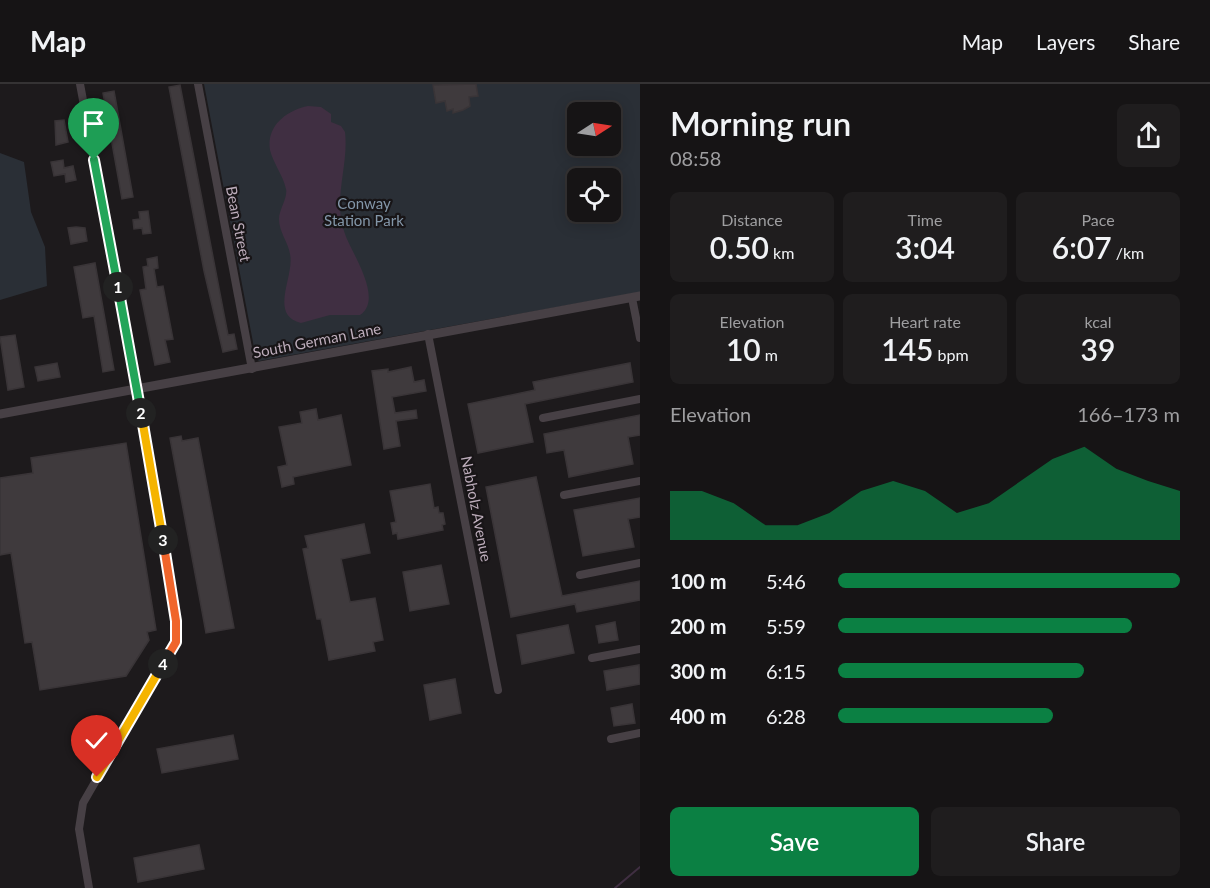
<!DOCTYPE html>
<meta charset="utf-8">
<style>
body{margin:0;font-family:Lato,sans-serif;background:#1f1d1e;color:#f1f3f6;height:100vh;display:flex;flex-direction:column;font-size:22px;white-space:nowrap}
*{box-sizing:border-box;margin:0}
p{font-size:20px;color:#9e9ea0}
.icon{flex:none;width:33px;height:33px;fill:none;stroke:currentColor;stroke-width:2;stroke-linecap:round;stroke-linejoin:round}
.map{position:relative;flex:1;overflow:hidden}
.drawer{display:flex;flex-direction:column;background:#161415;width:570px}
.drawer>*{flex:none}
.needle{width:39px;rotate:78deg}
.buttons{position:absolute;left:567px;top:18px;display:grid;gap:12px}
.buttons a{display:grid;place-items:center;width:54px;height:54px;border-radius:9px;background:#161415;box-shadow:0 3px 15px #0003,0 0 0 2px #353334;font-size:30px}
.pin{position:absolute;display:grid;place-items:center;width:51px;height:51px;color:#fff;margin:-62px -26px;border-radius:50% 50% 50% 0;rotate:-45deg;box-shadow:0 0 6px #0007}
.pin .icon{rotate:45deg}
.km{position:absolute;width:30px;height:30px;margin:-15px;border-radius:50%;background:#222;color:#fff;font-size:16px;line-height:30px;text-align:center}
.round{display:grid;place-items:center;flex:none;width:63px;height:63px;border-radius:9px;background:#1f1d1e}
.overview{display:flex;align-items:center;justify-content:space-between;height:102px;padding:0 30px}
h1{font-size:33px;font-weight:600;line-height:45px}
.figures{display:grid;grid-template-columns:repeat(3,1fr);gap:9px;height:102px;padding:6px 30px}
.figures div{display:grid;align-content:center;border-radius:9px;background:#1f1d1e;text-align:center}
.figures b{font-size:30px;font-weight:600}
.figures small{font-size:16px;font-weight:400}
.figures p{font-size:16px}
.chart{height:168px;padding:12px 30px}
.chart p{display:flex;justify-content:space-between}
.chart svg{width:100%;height:108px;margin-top:6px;fill:#0b8043;opacity:.7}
.primary-button{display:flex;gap:12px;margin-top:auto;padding:12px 30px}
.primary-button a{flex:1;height:69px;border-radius:9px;background:#0b8043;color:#fff;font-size:24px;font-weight:600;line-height:69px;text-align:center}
.primary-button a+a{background:#1f1d1e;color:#f1f3f6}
ul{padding:0 30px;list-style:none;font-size:20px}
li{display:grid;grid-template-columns:96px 72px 1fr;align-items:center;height:45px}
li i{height:15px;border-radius:8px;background:#0b8043}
header{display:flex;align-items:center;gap:36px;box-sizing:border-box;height:84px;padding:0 30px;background:#161415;border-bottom:2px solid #353334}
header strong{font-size:28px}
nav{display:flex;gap:33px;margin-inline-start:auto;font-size:21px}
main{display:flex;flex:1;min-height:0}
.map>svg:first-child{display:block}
.green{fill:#2a2f36;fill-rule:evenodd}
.water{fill:#402f42}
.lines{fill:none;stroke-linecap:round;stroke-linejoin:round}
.stream{stroke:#402f42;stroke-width:2}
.building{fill:#3f3a3d;stroke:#393437;stroke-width:1.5}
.minor{stroke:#474045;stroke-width:8}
.tertiary{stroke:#474045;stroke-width:9}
.split-1-casing{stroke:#fff;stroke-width:12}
.split-2-casing{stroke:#fff;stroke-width:12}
.split-3-casing{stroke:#fff;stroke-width:12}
.split-4-casing{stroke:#fff;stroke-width:12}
.split-5-casing{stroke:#fff;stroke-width:12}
.split-1{stroke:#22a559;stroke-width:8}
.split-2{stroke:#22a559;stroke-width:8}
.split-3{stroke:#f5b400;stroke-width:8}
.split-4{stroke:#f0652b;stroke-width:8}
.split-5{stroke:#f5b400;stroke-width:8}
.labels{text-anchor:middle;stroke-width:4.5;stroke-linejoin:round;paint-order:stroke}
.park-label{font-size:15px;fill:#8396a8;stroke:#181517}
.street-label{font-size:15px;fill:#bdadbb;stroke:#181517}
</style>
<header>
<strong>Map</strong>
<nav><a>Map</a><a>Layers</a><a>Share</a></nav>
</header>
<main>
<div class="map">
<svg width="640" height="804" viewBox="0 0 640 804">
<rect width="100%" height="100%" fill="#1d1a1c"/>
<g class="green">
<path d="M204 0H640V208L259 277 256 274ZM578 28H610V62H578ZM578 94H610V128H578Z"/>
<path d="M0 69 24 78 31 128 45 163 47 202 0 216Z"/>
</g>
<path class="water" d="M308 22 321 23 331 30V38L341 42 345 48C349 82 332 116 345 150 352 170 384 215 360 231H330L301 239C268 231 295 192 290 170 288 158 279 148 279 135 279 125 288 114 286 105 283 91 273 79 270 66 266 41 288 26 308 22Z"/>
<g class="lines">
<path class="stream" d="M615 804 640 783"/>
</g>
<g class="building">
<path d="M476 0 478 12 469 13 470 22 463 26 453 29V25L447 27 445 17 436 19 433 1Z"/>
<path d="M180 1 228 251 234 250 237 265 223 268 204 187 169 3Z"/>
<path d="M114 7 133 113 122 115 103 9Z"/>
<path d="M64 36 68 58 56 61 55 37Z"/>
<path d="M63 76 64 84 73 82 76 96 66 98 65 90 54 92 51 78Z"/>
<path d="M148 127 151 149 143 150 142 144 134 145 133 136 140 135 139 128Z"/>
<path d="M76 143 85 144 87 157 71 160 68 144Z"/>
<path d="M157 173 158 184 154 185 157 203 163 202 173 255 165 256 170 278 155 281 140 206 146 205 143 183 148 182 147 175Z"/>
<path d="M95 179 114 286 103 288 94 232 83 234 74 183Z"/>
<path d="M15 251 24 303 8 306 0 253Z"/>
<path d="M57 279 60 293 38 297 35 283Z"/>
<path d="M630 279 633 298 525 320 533 358 478 369 468 320 535 306 533 298Z"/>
<path d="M411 283 414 298 424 296 426 307 392 313 395 329 416 326 417 334 396 337 400 362 384 365 372 287 388 285V288Z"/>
<path d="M316 325 318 336 341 331 351 381 293 393 294 400 282 403 278 383 287 381 279 343 302 339 300 328Z"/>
<path d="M640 331V351L628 353 633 380 569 393 564 366 547 369 544 350Z"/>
<path d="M181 352 182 357 198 354 234 544 206 549 170 354Z"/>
<path d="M126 359 156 546 147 548 149 556 126 592 40 606 32 558 25 559 11 469 0 471V394L33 389 31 374Z"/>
<path d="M536 393 562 512 640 497V516L577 528 575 520 511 533 486 403Z"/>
<path d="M430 400 434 424 438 423 439 429H443L445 440 442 441 443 446 398 455 397 449 393 450 391 439 396 438 390 407Z"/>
<path d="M640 414V433L628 435 634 463 583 472 574 426Z"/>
<path d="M364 440 370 469 341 475 350 518 375 514 383 556 373 558 375 567 329 576 321 535H317L303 465 308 464 305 452Z"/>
<path d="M441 481 449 520 410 527 403 488Z"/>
<path d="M615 538 618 556 599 559 596 542Z"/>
<path d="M568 541 574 569 522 580 517 551Z"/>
<path d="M639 581 640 600 607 606 604 587Z"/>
<path d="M455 595 461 629 430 636 424 601Z"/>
<path d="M632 620 635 639 614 642 611 624Z"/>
<path d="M233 651 238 675 162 689 157 665Z"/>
<path d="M199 761 204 785 138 798 134 774Z"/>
</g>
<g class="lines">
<g class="minor">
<path d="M80 0 137 305 176 537V558L83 719 79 745 89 804"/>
<path d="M198 0 252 285"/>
<path d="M632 214 640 254"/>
<path d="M428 250 498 606"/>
<path d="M543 334 640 315"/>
<path d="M564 411 640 397"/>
<path d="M580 491 640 479"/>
<path d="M592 574 640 565"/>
<path d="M611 655 640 649"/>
</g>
<path class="tertiary" d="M0 330 640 212"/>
</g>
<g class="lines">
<defs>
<path id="split-1" d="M94 76 118 203"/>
<path id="split-2" d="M118 203 141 329"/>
<path id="split-3" d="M141 329 163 456"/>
<path id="split-4" d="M163 456 176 537V558L163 580"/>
<path id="split-5" d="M97 693 163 580"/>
</defs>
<use href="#split-1" class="split-1-casing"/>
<use href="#split-2" class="split-2-casing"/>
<use href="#split-3" class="split-3-casing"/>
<use href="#split-4" class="split-4-casing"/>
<use href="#split-5" class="split-5-casing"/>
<use href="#split-1" class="split-1"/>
<use href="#split-2" class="split-2"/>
<use href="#split-3" class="split-3"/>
<use href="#split-4" class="split-4"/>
<use href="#split-5" class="split-5"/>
</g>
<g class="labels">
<g class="park-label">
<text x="364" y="125">Conway<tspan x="364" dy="17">Station Park</tspan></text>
</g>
<g class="street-label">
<text transform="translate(238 140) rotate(79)" y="5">Bean Street</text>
<text transform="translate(317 257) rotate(-11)" y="5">South German Lane</text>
<text transform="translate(476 425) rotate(79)" y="5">Nabholz Avenue</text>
</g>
</g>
</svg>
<div class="buttons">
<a><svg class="needle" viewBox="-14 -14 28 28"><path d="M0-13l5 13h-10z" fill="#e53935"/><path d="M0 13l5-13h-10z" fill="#9e9ea0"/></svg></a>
<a><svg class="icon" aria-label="locate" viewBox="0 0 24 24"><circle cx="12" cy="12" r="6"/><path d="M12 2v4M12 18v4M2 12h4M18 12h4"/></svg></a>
</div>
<div class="pin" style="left:94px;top:76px;background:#1e9e55"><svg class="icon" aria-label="arrive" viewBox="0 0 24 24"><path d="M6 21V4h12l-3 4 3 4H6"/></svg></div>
<div class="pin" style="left:97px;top:693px;background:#d93025"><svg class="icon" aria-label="check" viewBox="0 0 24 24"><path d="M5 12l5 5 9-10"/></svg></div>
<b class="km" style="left:118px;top:203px">1</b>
<b class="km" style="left:141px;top:329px">2</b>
<b class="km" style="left:163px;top:456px">3</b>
<b class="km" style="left:163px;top:580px">4</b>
</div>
<section class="drawer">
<div class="overview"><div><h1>Morning run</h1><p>08:58</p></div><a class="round"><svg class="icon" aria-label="share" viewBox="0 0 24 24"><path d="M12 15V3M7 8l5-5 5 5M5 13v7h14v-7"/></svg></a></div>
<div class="figures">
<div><p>Distance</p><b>0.50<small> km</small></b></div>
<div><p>Time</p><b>3:04</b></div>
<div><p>Pace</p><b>6:07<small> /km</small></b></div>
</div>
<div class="figures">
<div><p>Elevation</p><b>10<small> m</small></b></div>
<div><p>Heart rate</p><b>145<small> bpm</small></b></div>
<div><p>kcal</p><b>39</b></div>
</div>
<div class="chart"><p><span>Elevation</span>166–173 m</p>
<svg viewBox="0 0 160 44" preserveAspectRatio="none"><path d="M0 44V24L10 24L20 29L30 38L40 38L50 33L60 24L70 20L80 24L90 33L100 29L110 20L120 11L130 6L140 15L150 20L160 24V44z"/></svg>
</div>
<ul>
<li><b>100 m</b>5:46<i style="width:100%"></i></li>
<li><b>200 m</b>5:59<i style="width:86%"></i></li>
<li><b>300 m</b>6:15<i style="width:72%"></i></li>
<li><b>400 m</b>6:28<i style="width:63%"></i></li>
</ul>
<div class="primary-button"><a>Save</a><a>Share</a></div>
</section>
</main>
